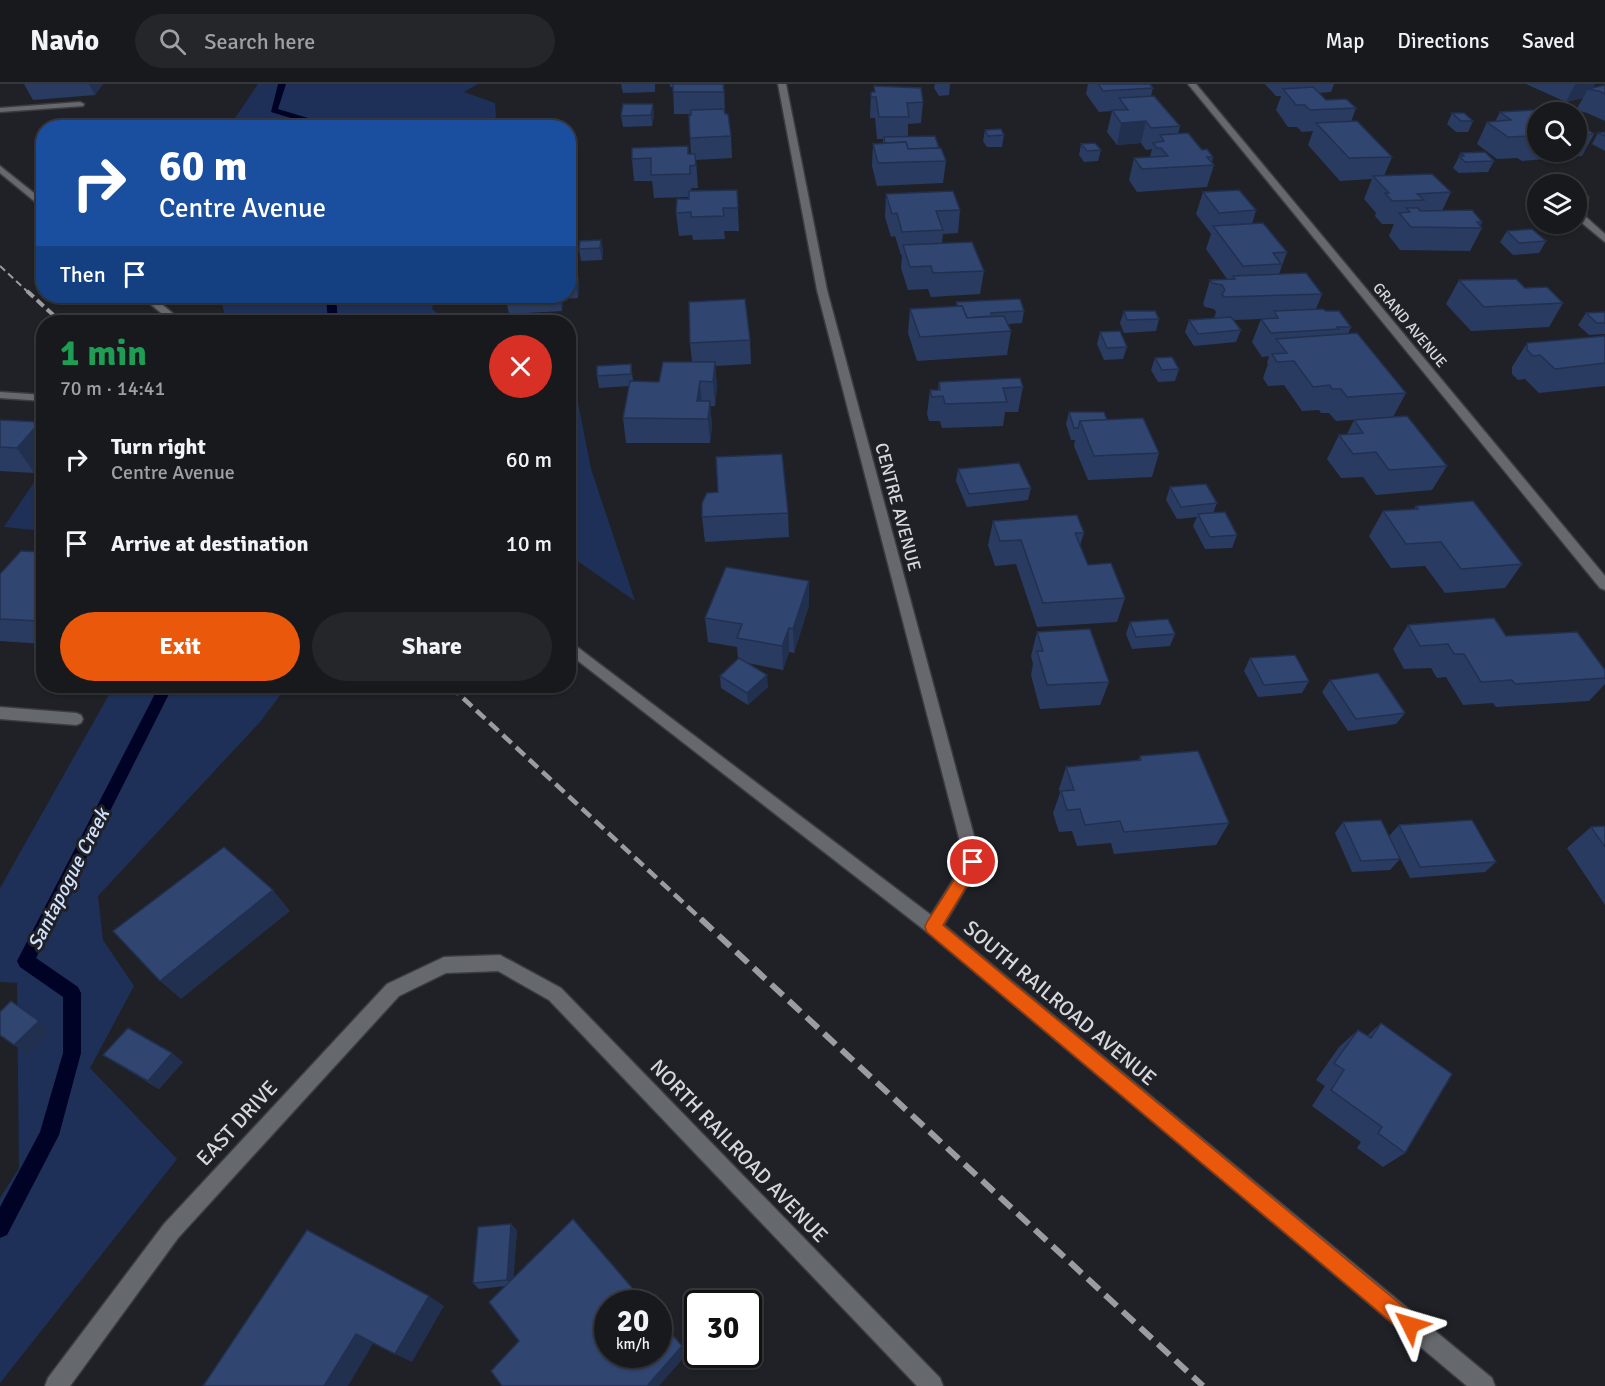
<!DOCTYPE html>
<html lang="en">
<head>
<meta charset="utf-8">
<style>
	:root { --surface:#17191c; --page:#242629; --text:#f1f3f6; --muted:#9ea0a3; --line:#36383b; --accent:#ea580c }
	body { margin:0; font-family:Signika,sans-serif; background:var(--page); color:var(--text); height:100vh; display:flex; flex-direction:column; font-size:22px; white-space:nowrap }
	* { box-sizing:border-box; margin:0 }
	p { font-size:20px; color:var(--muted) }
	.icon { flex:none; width:33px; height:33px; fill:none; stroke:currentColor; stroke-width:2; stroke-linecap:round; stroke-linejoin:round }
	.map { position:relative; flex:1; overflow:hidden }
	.drawer { position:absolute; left:36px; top:231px; width:540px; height:378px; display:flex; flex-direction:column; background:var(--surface); border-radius:24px; box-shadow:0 2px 4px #0004,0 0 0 2px var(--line) }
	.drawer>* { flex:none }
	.banner { position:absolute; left:36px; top:36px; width:540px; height:183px; border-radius:24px; box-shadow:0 2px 4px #0004,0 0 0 2px var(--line); background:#1a4fa0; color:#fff; overflow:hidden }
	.tools { position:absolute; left:1527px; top:18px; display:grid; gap:12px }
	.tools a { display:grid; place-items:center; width:60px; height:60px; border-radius:50%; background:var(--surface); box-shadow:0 2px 4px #0004,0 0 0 2px var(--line); font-size:30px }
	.speed { position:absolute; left:594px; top:1206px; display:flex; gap:12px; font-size:30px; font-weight:700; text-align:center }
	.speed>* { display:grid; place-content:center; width:78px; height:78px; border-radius:50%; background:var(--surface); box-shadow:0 2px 4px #0004,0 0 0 2px var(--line); line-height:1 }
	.speed small { font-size:15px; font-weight:400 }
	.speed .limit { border:3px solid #111; border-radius:9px; background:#fff; color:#111 }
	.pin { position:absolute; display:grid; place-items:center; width:51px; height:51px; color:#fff; margin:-26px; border:3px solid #fff; border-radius:50%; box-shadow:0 2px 6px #0007 }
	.me { position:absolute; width:66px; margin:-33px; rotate:310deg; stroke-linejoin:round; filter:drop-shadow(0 0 4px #0008) }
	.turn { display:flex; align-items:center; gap:21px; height:126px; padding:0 24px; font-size:27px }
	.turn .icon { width:78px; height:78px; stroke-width:2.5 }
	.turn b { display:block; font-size:42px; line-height:51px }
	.then { display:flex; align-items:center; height:57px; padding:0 24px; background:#0003; gap:12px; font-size:22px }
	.round { display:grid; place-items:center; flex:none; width:63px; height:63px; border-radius:32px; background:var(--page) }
	.summary { display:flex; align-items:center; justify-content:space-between; height:102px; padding:0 24px }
	h1 { font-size:36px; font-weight:800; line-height:45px; color:#1e9e55 }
	.primary-button { display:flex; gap:12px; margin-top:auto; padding:12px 24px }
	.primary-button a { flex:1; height:69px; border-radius:36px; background:var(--accent); color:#fff; font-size:24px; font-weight:800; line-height:69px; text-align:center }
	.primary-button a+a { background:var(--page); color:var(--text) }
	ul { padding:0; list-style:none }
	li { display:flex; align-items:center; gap:18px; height:84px; padding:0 24px }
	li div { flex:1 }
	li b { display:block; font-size:22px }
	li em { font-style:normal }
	header { display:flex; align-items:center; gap:36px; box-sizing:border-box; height:84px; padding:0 30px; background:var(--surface); border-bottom:2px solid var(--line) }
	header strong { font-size:28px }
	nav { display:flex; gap:33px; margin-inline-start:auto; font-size:21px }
	.search { width:420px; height:54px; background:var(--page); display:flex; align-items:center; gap:15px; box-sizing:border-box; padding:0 21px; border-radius:33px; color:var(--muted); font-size:22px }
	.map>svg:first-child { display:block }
</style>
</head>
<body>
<header>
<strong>Navio</strong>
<div class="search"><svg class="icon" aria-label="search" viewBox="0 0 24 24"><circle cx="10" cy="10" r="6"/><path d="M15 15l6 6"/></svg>Search here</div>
<nav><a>Map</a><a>Directions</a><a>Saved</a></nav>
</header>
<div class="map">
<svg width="1605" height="1302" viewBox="0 0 1605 1302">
	<rect width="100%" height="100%" fill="#1f2126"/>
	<!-- green -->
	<g fill="#1e3058">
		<path d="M258 0H478L464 8 495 19 496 33 480 44 229 43Z"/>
		<path d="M220 212H436L432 225 450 238H235L225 232Z"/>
		<path d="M569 283 572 288 591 385 635 517 569 471Z"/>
		<path d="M43 385V447L4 443Z"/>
		<path d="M114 602H287L260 638 98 812 103 856 134 902 90 984 177 1075 0 1299V1114L19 1084 17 899 0 898V804Z"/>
	</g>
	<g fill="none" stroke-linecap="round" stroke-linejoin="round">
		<!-- stream -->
		<g fill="#000226" fill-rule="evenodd">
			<path d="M278 0H286L278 25 318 37 319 44H311V40L271 28Z"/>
			<path d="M326 212H336L338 238H328Z"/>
			<path d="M159 602H173L36 874 78 903 81 909V969L59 1051 7 1151 0 1154V1123L40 1048 63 969V913L20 883 17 877Z"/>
		</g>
		<!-- service casing -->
		<g stroke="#3a3c40" stroke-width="3">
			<path id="service" d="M80 18 84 20 83 22 0 28V24Z"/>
		</g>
		<!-- minor casing -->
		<g stroke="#3a3c40" stroke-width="3">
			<g id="minor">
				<path d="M778 0H786L827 206 981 778 944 841 1492 1294 1495 1302H1467L927 848 568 569V556L931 831 965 777 817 206Z"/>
				<path d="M1188 0H1196L1605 492V506L1600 504Z"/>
				<path d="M0 82 44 117V125L0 89Z"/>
				<path d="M1584 110 1588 113 1586 133 1605 150V158L1576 134 1580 113Z"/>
				<path d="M141 212H152L183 238H172Z"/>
				<path d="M0 308 44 311V317L0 314Z"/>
				<path d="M0 623 76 629 81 631 83 635 81 639 76 641 0 635Z"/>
				<path d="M500 871 561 904 940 1294 943 1302H917L549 916 498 887 446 889 399 912 178 1154 70 1302H45L48 1294 164 1140 387 900 444 873Z"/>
			</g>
		</g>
		<!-- service -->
		<use href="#service" fill="#65686d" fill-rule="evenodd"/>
		<!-- minor -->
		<use href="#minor" fill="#65686d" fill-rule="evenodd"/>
		<!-- rail-far3 -->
		<path stroke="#9b9ca0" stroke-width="2" stroke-dasharray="7 4" stroke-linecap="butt" d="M0 182 29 209"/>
		<!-- rail-far2 -->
		<path stroke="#9b9ca0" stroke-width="4" stroke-dasharray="9 4.5" stroke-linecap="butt" d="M27 207 61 238"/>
		<!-- rail-far1 -->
		<path stroke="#9b9ca0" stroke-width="4.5" stroke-dasharray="12 6" stroke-linecap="butt" d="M450 602 703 837"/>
		<!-- rail -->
		<path stroke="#9b9ca0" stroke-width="6" stroke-dasharray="16 8" stroke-linecap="butt" d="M701 835 1203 1302"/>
	</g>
	<!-- wall -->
	<g fill="#2a3b61">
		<path d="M24 0H103L95 11 33 16Z"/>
		<path d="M621 0H655V8L623 9Z"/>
		<path d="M670 0H724L725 30 731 52 732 74 696 76 698 104H691L692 107 737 106 739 147H724L725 155 693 156 692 151 679 152 676 129 689 115V113L654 114 652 97H634L632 75 691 70 690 54 691 30H674L673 3H670Z"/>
		<path d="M935 0H950L949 11 939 12 934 4Z"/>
		<path d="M1088 0H1150L1153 4 1151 12 1180 42 1178 50 1213 73 1212 78 1214 81 1207 103 1137 108 1129 96 1134 74 1150 73 1152 65 1146 66 1141 59 1117 61 1107 48 1112 27 1099 28 1086 10Z"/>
		<path d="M1265 0H1334L1331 8 1318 9 1326 16 1356 24 1351 38 1392 73 1384 92 1451 108 1442 127 1482 138 1480 142 1482 144 1470 167 1400 166 1389 152 1394 140H1382L1375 132 1376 129 1364 115 1372 95 1340 97 1308 61 1313 47 1302 48 1297 43H1288L1276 26 1281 12H1276Z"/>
		<path d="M1526 0H1595L1593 4 1605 1V37L1587 29 1576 26 1583 14 1566 18Z"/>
		<path d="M874 2 923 18 921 39 908 40V53L939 64 946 77 943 99 877 102 872 82 873 60 883 59V55H877L875 34H870L871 8H874Z"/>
		<path d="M1500 28H1538V68H1576V38L1594 50 1582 72 1522 77 1517 74 1497 75 1477 60 1487 38H1495Z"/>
		<path d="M1452 29 1473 37 1468 48H1456L1447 40Z"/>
		<path d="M654 31 652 42 623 43 621 32Z"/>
		<path d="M985 46 1004 51 1002 63H987L983 57Z"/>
		<path d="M1605 48V67L1592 60 1598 49Z"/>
		<path d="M1081 60 1101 66 1098 77 1084 78 1079 71Z"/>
		<path d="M1461 69 1494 77 1488 88 1459 89 1453 84Z"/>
		<path d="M1203 108 1256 126 1252 140 1287 168 1279 190 1322 210 1316 225 1326 227 1351 243 1348 250 1406 309 1393 333 1336 337 1329 329H1321L1319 326 1302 327 1284 301 1268 302 1263 294 1268 280 1267 279 1269 272 1262 273 1252 258 1261 235 1234 236 1241 246 1236 258 1194 262 1185 248 1189 236 1214 234 1216 228 1214 225 1205 223 1203 220 1210 196 1227 195 1206 165 1211 150 1196 130Z"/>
		<path d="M886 110 960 126 958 149 943 150 942 159 984 187 980 210 931 213 928 205 908 206 901 184 902 171H901L895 152 891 153 885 133Z"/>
		<path d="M1507 147 1546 157 1539 169 1513 171 1500 158Z"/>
		<path d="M601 156 603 168 602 176 581 177 579 165Z"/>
		<path d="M568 175H575L579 198 578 214 563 215 562 227 509 230 505 212H568Z"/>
		<path d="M1459 196 1525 204 1563 219 1549 243 1471 247 1446 220Z"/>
		<path d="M956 218 1024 227 1022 239 1008 240 1011 247 1007 271 917 277 908 249 910 225 956 222Z"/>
		<path d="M1124 227 1159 235 1156 247 1124 249 1120 239Z"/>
		<path d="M1605 228V250L1589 251 1578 241 1586 229Z"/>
		<path d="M1100 248 1127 263 1123 275 1104 276 1097 260Z"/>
		<path d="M1605 252V302L1539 309 1525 295 1518 296 1512 290V283L1527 259Z"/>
		<path d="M750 256 751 280 715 282 717 302 715 322H710L712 342 710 359H626L623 334 629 302 599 304 597 292 631 280 633 297 659 298 692 278 690 259Z"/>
		<path d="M1155 274 1179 285 1175 297 1158 298 1151 286Z"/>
		<path d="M939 298 1023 303 1018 328H1005L1003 342 942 344 940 337H929L927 330 930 306H938Z"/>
		<path d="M1069 328 1107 336 1159 369 1152 393 1088 396 1074 362 1075 356H1071L1066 340Z"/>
		<path d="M0 336 40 338 44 342V378L34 389 0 387Z"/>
		<path d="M1354 336 1447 382 1432 406 1376 411 1363 393 1341 394 1327 375 1339 351 1347 350Z"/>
		<path d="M958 385 1031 404 1028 416 967 423 956 397Z"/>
		<path d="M1170 403 1217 419 1213 429 1237 451 1232 464 1205 465 1193 442 1197 433 1177 435 1166 416Z"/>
		<path d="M1416 422 1522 480 1505 504 1445 509 1425 482 1391 484 1369 452 1383 427 1414 425Z"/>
		<path d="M788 429 789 453 705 458 702 433Z"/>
		<path d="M993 437 1084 449 1080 461 1088 481 1125 514 1117 538 1037 543 1016 480 995 482 988 461Z"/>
		<path d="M44 468V560L0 557V490Z"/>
		<path d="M809 521 794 569 789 568 783 586 747 579 768 603 748 621 721 604 720 592 738 575 737 563 708 558 705 534Z"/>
		<path d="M1130 538 1175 550 1170 562 1132 565 1126 550Z"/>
		<path d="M1408 541 1506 552 1605 586V600L1589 617 1496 623 1493 619 1463 621 1446 593 1437 594 1431 584 1404 585 1393 565Z"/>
		<path d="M1037 548 1109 598 1100 621 1040 625 1031 591 1033 580 1031 572Z"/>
		<path d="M1250 574 1309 597 1302 609 1258 613 1244 587Z"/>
		<path d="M1330 596 1405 629 1396 640 1348 647 1322 608Z"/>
		<path d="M1140 672 1229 739 1216 761 1114 770 1111 759 1077 762 1072 747 1059 748 1053 729 1060 709 1059 705 1066 683 1138 677Z"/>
		<path d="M1343 738 1400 775 1390 786 1352 788 1335 749Z"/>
		<path d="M1399 741 1496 778 1485 788 1410 794 1389 752Z"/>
		<path d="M1605 742V821L1567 764 1591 743Z"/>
		<path d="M1381 939 1405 1069 1383 1083 1357 1064 1361 1058 1312 1022 1325 1002 1316 996 1339 963 1358 946 1367 952Z"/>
		<path d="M103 971 183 978 159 1005 116 979Z"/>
		<path d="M517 1146 513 1194 687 1270 519 1257 505 1202 479 1205 473 1199Z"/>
	</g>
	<!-- shaded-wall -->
	<g fill="#22304f">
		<path d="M89 0H103L95 11Z"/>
		<path d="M1575 0H1595L1592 6 1588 5 1583 14 1566 18Z"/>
		<path d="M653 20 654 31 652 42 651 31Z"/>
		<path d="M1146 37 1141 59 1117 61 1121 39Z"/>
		<path d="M601 156 603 168 602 176 600 164Z"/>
		<path d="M575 175 579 198 578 214 574 190Z"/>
		<path d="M559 212H562V227Z"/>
		<path d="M715 278 717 302 715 322 713 298Z"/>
		<path d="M700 297 702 322 697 317Z"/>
		<path d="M710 317 712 342 710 359 708 335Z"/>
		<path d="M40 338 44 342V378L34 389 17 364Z"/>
		<path d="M809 497V521L794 569 793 545Z"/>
		<path d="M44 531V543L39 537Z"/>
		<path d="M789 544V568L783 586 782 562Z"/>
		<path d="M767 591 768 603 748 621 747 609Z"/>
		<path d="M273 806 290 827 181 915 160 897Z"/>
		<path d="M25 927 52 946 28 970 14 961Z"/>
		<path d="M172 969 183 978 159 1005 148 997Z"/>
		<path d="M511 1140 517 1146 513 1201 507 1196Z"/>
		<path d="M429 1212 444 1222 412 1278 395 1270Z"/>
		<path d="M356 1250 374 1258 348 1302H324Z"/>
		<path d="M682 1262 687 1270 659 1302H647Z"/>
	</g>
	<!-- building -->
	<g fill="#314571" stroke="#22304f" stroke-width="1.5">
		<path d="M673 0H723L724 8H673Z"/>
		<path d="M1098 0H1150L1153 4 1103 7Z"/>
		<path d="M1605 1V10L1599 7 1588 5Z"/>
		<path d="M874 2 921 4 923 18 907 19 909 33H879L876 13H871V8H875Z"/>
		<path d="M1313 3 1326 16 1346 15 1356 24 1310 26 1305 21H1296L1283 5Z"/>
		<path d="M1154 12 1180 42 1151 44 1146 37 1121 39 1112 26H1128L1119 14Z"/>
		<path d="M623 20H653L651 31 621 32Z"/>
		<path d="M724 25 725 30H728L731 52 690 54 689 31H691V26Z"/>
		<path d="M1534 26 1538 28V55H1534L1529 52 1508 53 1487 38 1511 36 1500 28Z"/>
		<path d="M1452 29H1464L1473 37H1461Z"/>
		<path d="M1357 37 1392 73 1349 74 1316 39Z"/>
		<path d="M1576 38 1594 50 1576 52Z"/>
		<path d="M1001 45 1004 51 988 52 985 46Z"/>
		<path d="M1605 48V52L1598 49Z"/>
		<path d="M1188 49 1202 66 1207 65 1213 73H1207L1214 81 1142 85 1134 74 1168 72 1161 64H1157L1153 59 1164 57 1160 51Z"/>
		<path d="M935 52 939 64 908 65 906 58 885 59 884 53Z"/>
		<path d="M906 58 908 65 941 64 946 77 878 79 873 60Z"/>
		<path d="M1095 59 1101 66 1087 67 1081 60Z"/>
		<path d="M688 62V70H695L696 81 690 82V90L651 91V74L632 75V64Z"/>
		<path d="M1485 68 1494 77 1465 78 1459 72H1464L1461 69Z"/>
		<path d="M1432 90 1451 108 1417 110 1424 116 1392 117 1385 109H1389L1373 92Z"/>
		<path d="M737 106 738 124H723L724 132 691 133V128L676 129 677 115H689V107Z"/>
		<path d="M1239 106 1256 126 1219 129 1203 108Z"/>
		<path d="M953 107 960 126 936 127 943 146 902 148 897 129 892 130 886 110Z"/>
		<path d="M1406 124H1418L1420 127 1472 126 1482 138H1477L1482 144 1411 143 1399 129 1410 128Z"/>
		<path d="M1263 139 1287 168 1273 169 1281 180 1243 182 1213 142Z"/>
		<path d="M1532 145 1546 157 1519 159 1507 147Z"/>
		<path d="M601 156 600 164 579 165 580 157Z"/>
		<path d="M972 158 984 187 933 189 931 182 910 183 903 161Z"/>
		<path d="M568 175H575L574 190H568Z"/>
		<path d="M1306 189 1322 210 1224 213 1222 210 1225 206 1222 201 1212 199 1210 196 1235 195 1233 192Z"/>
		<path d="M1516 195 1525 204 1547 203 1563 219 1484 223 1459 196Z"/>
		<path d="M745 215 750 256 690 259 689 218Z"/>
		<path d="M1020 215 1024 227 991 229 992 232 967 234 962 222H958L956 218Z"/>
		<path d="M962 222 967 234 1004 232 1011 247 920 253 910 225Z"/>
		<path d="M1323 225 1326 227H1339L1351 243H1337L1339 245 1271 249 1261 235 1278 234 1274 227Z"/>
		<path d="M1124 227H1155L1159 235 1127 236Z"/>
		<path d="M1605 228V239H1597L1586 229Z"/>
		<path d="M1231 233 1241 246 1198 250 1189 236Z"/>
		<path d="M1120 247 1127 263 1107 264 1100 248Z"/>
		<path d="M1357 249 1406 309 1347 313 1341 305H1332L1330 301 1313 303 1294 277 1277 278 1272 270 1287 269 1276 255Z"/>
		<path d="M1605 252V279L1555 285 1540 271 1533 272 1527 266V259Z"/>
		<path d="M1172 273 1179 285 1162 286 1155 274Z"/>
		<path d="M663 278H715L713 298 700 297 697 317H710L708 335 623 334 630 297 659 298Z"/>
		<path d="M631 280V290L597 292V282Z"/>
		<path d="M1020 294 1023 303 1003 304 1007 318 945 320 943 312 932 313 930 306H940L939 298Z"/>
		<path d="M1069 328H1104L1107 336 1080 337 1078 344H1074Z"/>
		<path d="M1407 332 1447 382 1389 386 1376 368 1353 370 1339 351 1363 349 1354 336Z"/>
		<path d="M1143 334 1159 369 1094 372 1080 337Z"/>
		<path d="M0 336 40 338 17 364 0 363Z"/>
		<path d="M782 370 788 429 702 433V419L707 409 718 408 716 373Z"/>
		<path d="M1019 379 1031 404 969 410 958 385Z"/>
		<path d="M1206 400 1217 419 1181 423 1170 403Z"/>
		<path d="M1473 417 1522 480 1461 485 1441 458 1406 460 1383 427 1418 425 1416 422Z"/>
		<path d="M1225 428 1237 451 1210 453 1198 430Z"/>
		<path d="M1077 431 1084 449H1075L1088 481 1111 479 1125 514 1043 519 1021 456 1000 457 993 437Z"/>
		<path d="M21 467 44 468V485L41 488H44V531L39 537 0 535V490Z"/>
		<path d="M726 483 809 497 793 545 789 544 782 562 737 554 742 540 705 534Z"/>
		<path d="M1494 534 1506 552 1577 548 1605 586V594L1515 600 1512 596 1481 598 1464 570H1454L1448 560 1420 562 1408 541Z"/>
		<path d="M1168 535 1175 550 1136 553 1130 538Z"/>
		<path d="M1090 545 1109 598 1047 601 1037 567H1043L1037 548Z"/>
		<path d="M1295 571 1309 597 1264 601 1250 574Z"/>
		<path d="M739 574 767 591 747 609 720 592Z"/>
		<path d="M1378 589 1405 629 1356 635 1330 596Z"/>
		<path d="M1198 667 1229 739 1124 748 1120 737 1085 741 1080 725 1067 726 1061 707 1074 706 1066 683 1141 676 1140 672Z"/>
		<path d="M1381 736 1400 775 1361 777 1343 738Z"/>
		<path d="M1472 736 1496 778 1420 783 1399 741Z"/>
		<path d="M1605 742V763L1591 743Z"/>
		<path d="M224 763 273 806 160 897 113 847Z"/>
		<path d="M11 917 39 937 14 961 0 951V928Z"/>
		<path d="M1381 939 1452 990 1405 1069 1378 1049 1382 1043 1331 1006 1344 986 1334 979 1358 946 1371 954Z"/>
		<path d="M128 944 172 969 148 997 103 971Z"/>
		<path d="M573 1135 646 1220H608V1270H658V1234L682 1262 647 1302H502L491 1287 519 1257 489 1218Z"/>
		<path d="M511 1140 507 1196 473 1199 478 1143Z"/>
		<path d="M307 1146 429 1212 395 1270 356 1250 324 1302H203Z"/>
	</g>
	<!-- route -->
	<path fill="#ea580c" stroke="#983908" stroke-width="1.5" d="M973 772 978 774 981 778 943 841 1417 1234 1420 1241 1417 1248 1410 1251 1403 1248 927 848 925 843 927 838 968 774Z"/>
	<g text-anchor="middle" stroke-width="6" stroke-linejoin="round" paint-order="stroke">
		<!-- far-street labels -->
		<g font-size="15" fill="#d7d8db" stroke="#1f2126">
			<text transform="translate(1410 241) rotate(50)" y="5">GRAND AVENUE</text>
		</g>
		<!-- street labels -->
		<g font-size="18" fill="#d7d8db" stroke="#1f2126">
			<text transform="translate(898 423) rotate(75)" y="6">CENTRE AVENUE</text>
		</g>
		<!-- water labels -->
		<g font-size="20" font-style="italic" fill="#d2e1fe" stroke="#1f2126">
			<text transform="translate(68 795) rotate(-63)" y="7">Santapogue Creek</text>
		</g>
		<!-- near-street labels -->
		<g font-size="21" fill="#d7d8db" stroke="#1f2126">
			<text transform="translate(1060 919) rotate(40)" y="7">SOUTH RAILROAD AVENUE</text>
			<text transform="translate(237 1039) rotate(-47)" y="7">EAST DRIVE</text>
			<text transform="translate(739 1067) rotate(46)" y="7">NORTH RAILROAD AVENUE</text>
		</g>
	</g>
</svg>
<div class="tools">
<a><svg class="icon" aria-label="search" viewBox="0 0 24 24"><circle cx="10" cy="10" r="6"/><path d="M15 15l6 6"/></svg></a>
<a><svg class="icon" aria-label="layers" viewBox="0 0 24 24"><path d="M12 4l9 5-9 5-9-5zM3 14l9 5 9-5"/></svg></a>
</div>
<div class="speed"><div>20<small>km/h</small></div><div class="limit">30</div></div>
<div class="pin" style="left:973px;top:778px;background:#d93025"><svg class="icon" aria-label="arrive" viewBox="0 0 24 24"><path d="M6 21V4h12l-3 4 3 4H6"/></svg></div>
<svg class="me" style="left:1410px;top:1241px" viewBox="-20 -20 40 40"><path d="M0-17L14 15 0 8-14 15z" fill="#ea580c" stroke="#fff" stroke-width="4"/></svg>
<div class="banner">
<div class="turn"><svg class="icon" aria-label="right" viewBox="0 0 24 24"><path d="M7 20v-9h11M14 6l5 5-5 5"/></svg><div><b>60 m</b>Centre Avenue</div></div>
<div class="then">Then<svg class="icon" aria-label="arrive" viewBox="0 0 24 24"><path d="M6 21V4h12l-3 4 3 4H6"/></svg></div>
</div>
<section class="drawer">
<div class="summary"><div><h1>1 min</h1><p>70 m · 14:41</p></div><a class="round" style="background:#d93025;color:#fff"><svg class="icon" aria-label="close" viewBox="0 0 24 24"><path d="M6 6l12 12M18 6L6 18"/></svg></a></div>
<ul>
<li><svg class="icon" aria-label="right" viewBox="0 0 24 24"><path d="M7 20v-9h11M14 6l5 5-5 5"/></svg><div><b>Turn right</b><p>Centre Avenue</p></div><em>60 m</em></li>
<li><svg class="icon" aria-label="arrive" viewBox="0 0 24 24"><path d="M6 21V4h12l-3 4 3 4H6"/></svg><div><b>Arrive at destination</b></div><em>10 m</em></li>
</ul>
<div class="primary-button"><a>Exit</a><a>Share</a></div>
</section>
</div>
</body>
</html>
